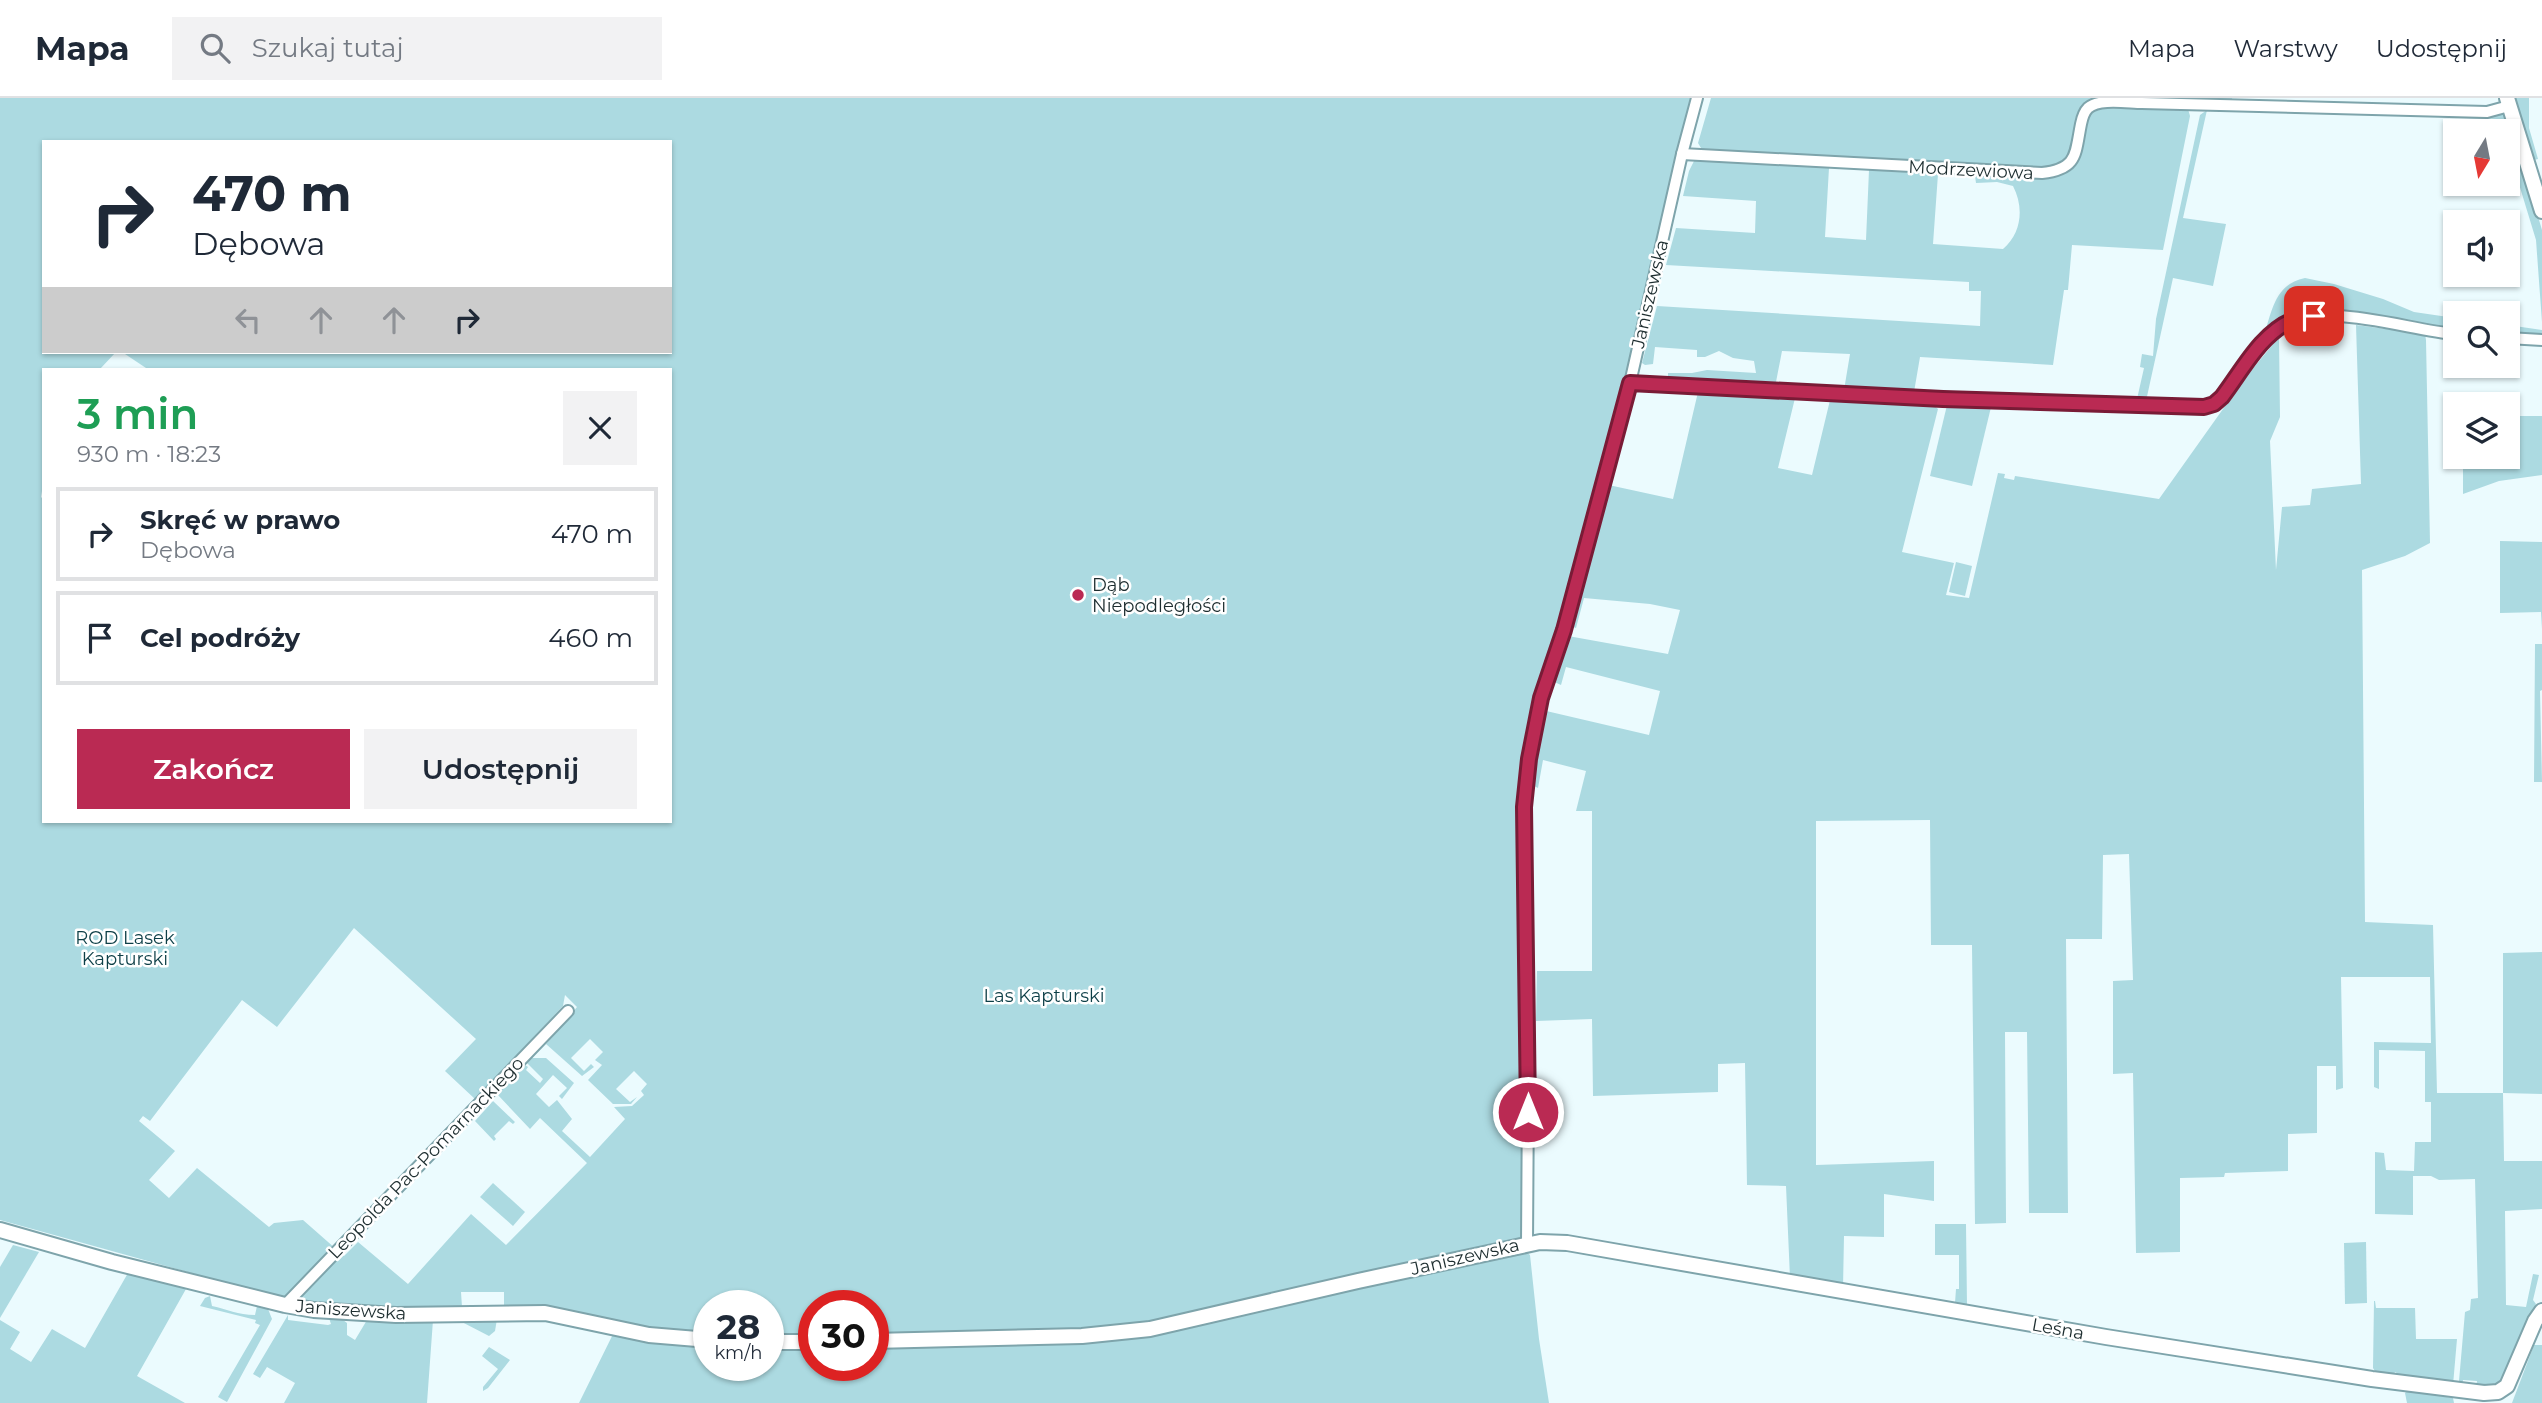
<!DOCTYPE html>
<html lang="pl">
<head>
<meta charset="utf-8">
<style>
	:root { --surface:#fff; --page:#f2f2f3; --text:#1f2937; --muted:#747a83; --line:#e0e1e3; --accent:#ba2a53 }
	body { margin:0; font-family:Montserrat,sans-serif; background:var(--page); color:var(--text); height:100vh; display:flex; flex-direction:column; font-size:26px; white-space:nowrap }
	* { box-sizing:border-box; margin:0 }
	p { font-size:23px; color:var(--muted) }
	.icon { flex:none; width:38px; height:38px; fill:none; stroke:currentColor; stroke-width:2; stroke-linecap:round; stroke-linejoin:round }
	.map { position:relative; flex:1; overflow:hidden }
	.panel { position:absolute; left:42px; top:270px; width:630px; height:455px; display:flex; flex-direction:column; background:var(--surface); border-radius:0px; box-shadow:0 2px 5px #0004 }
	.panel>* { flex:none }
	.guide { position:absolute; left:42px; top:42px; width:630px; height:214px; border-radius:0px; box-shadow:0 2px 5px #0004; background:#fff; color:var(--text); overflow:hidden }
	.needle { width:46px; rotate:190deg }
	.buttons { position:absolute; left:2443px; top:21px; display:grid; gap:14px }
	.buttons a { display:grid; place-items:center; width:77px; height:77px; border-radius:0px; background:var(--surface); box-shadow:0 2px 5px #0004; font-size:35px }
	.speed { position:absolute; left:693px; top:1192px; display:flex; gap:14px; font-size:35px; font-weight:700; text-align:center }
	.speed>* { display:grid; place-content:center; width:91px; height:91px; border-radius:50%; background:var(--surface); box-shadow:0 2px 5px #0004; line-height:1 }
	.speed small { font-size:18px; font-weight:400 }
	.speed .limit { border:10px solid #d22; background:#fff; color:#111 }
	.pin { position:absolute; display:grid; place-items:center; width:60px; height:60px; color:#fff; margin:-30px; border-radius:14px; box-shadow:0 4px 10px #0006 }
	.me { position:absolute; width:77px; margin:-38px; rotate:0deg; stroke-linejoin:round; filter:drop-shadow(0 0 5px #0008) }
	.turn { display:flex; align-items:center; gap:24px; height:147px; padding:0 35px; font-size:32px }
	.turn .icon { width:91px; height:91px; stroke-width:2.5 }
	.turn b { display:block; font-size:49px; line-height:60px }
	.lanes { display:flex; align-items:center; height:66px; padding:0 35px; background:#0003; justify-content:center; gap:35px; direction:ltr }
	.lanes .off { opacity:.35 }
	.round { display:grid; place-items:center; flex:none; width:74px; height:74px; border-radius:0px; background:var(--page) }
	.head { display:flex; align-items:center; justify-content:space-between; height:119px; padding:0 35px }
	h1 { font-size:42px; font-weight:600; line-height:52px; color:#1e9e55 }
	.cta { display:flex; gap:14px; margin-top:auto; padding:14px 35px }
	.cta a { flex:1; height:80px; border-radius:0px; background:var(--accent); color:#fff; font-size:28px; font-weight:600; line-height:80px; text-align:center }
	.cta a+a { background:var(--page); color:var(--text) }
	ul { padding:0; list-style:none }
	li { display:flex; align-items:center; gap:21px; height:94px; margin:0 14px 10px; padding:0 21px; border:4px solid var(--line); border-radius:0px }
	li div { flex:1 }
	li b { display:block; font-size:26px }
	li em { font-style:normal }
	header { display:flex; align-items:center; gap:42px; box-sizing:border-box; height:98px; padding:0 35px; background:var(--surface); border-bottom:2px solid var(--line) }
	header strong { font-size:33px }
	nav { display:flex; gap:38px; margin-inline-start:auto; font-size:24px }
	.search { width:490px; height:63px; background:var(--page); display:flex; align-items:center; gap:18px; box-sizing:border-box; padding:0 24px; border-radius:0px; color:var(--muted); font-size:26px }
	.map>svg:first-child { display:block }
</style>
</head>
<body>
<header>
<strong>Mapa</strong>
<div class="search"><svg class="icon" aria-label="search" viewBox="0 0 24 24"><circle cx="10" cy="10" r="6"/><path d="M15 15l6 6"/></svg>Szukaj tutaj</div>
<nav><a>Mapa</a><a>Warstwy</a><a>Udostępnij</a></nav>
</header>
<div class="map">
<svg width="2542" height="1305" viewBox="0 0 2542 1305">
	<rect width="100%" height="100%" fill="#ebfbfe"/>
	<!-- green -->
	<g fill="#acdae1" fill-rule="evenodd">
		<path d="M0 0H1697L1669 119 1544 581 1539 587 1521 777V1126L1525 1153 1530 1157 1539 1241 1549 1305H579L618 1226 504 1209V1194H461L462 1209 329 1207 267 1196 0 1122ZM44 44H670V254H122L146 270 153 271H670V723H44V402L41 399 44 381V271H100L116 254H44ZM354 830 476 941 445 973 475 1001 563 908 565 897 577 909 546 946 582 978 594 969 591 966 584 973 571 960 590 941 603 954 595 962 602 967 588 982 613 1006H631L637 999 630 1004 616 991 634 973 647 986 641 993 644 997 632 1008 614 1009 625 1021 590 1059 562 1033 572 1021 557 1002 549 1009 536 996 553 977 567 990 559 998 562 1001 574 985 546 960H532L527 965 543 981 540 985 526 972 528 969 525 967 497 996 530 1031 540 1020 587 1065 506 1147 471 1116 408 1186 358 1144 344 1158 303 1122 274 1125 269 1129 197 1070 169 1100 149 1082 175 1053 139 1023 143 1018 150 1023 242 902 277 929ZM709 1208H768V1267H709ZM814 1208H873V1267H814Z"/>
		<path d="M1711 0H2232V3L2100 1 2083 6 2096 10 2188 11 2190 18 2163 152 2072 147 2068 192H2064L2053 267 1920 259 1914 294 1844 292 1850 256 1782 253 1776 284 1668 279V275H1692L1707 272 1756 275 1754 263 1733 260 1719 253 1705 259H1697V252L1655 249 1653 266 1645 267 1642 265 1657 208 1980 228 1981 193H1969V184L1666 167 1676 130 1755 135 1756 103 1683 98 1689 73 1695 61 1829 70 1825 139 1866 142 1869 72 1938 76 1933 146 2003 151C2022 135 2024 109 2013 88L1997 84 1976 85 1975 78 2026 80 2017 70 1704 55 1698 45Z"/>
		<path d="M2515 0H2529V30L2538 61 2534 62Z"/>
		<path d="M2207 12 2183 120 2226 126 2213 188 2173 180 2146 303 2137 301 2144 270 2140 269 2142 256 2153 258 2156 221 2200 17Z"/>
		<path d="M2504 15 2508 18 2542 132V224L2536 142 2508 50V33H2502L2497 21 2463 20Z"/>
		<path d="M2305 180 2334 186 2383 201 2414 214 2455 220V231L2314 211 2298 212 2263 240C2272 214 2274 186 2305 180Z"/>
		<path d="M2356 227 2425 236 2426 242 2430 445 2405 458 2362 472 2365 824 2433 827 2437 995H2503V855L2542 854V996L2503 995 2504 1063H2542V1111L2505 1113 2506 1207 2526 1209 2533 1176 2539 1177 2533 1202 2536 1206C2529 1224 2514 1277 2498 1286 2492 1290 2483 1289 2476 1290L2477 1283 2463 1282 2462 1287 2459 1283 2465 1214 2470 1212 2471 1201 2478 1200 2475 1081 2439 1082 2431 1078H2413V1117L2375 1116V1054L2384 1055 2386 1072 2414 1073 2415 1044H2431V1004H2425V953L2379 952V991L2374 989V944L2431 945 2430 879H2341L2343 990 2336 992V968H2317V1035L2288 1036V1073L2225 1075 2224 1079 2180 1080V1154L2136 1155 2133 975 2113 976V883L2133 882 2129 756 2103 757 2102 841H2066L2068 1115H2029L2027 934H2005L2006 1125 1975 1126 1972 847H1931L1930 722 1816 723V1067L1934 1063V1103L1884 1096V1139L1844 1138 1843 1190 1790 1180 1786 1088 1747 1087 1745 965 1718 966V994L1593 998 1592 921 1536 923 1537 873H1592V713H1576L1586 673 1543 662 1538 690 1530 686 1542 612 1649 637 1660 593 1566 569 1561 587 1550 582 1568 538 1668 556 1680 512 1650 506 1584 500 1576 530 1570 528 1604 386 1673 401 1698 294 1796 296 1778 370 1812 377 1831 298 1931 305 1938 311 1902 454 1954 465 1946 497 1969 500 1998 375 2005 376 2004 380 2014 382 2015 378 2159 401 2245 280 2279 239 2280 319 2270 343 2276 472 2282 409 2310 407 2312 391 2361 386Z"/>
		<path d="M2508 227 2542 232V239L2508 236Z"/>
		<rect x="2463" y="294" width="35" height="12"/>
		<path d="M1948 303 1992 305 1972 388 1930 378Z"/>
		<path d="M2508 318H2542V377L2499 383 2463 396V359H2508Z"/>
		<path d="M2500 443 2542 444V531L2541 514 2500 515Z"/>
		<path d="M1956 464 1972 468 1965 498 1949 494Z"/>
		<path d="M2535 546H2542V592L2540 593 2542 684H2534Z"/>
		<path d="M493 1003 515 1024 513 1026 509 1023 494 1038 496 1041 494 1043 475 1023Z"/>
		<path d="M493 1085 525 1114 513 1128 480 1099Z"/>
		<path d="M1935 1126H1966L1967 1207 1955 1205 1956 1191H1959V1157H1935Z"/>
		<path d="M2366 1144 2367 1205 2345 1206 2344 1145Z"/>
		<path d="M13 1147 39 1154 0 1220V1169Z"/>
		<path d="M128 1175 186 1191 137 1278 185 1305H0V1222L20 1234 10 1251 31 1264 52 1231 85 1250Z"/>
		<path d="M210 1198 212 1208C227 1211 238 1217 255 1217L257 1208 268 1211 272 1221 227 1304 218 1299 260 1227 255 1225 256 1222 200 1208 205 1200Z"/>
		<path d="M2374 1203H2375L2376 1210H2415L2416 1241H2457L2453 1287 2398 1279 2396 1274 2390 1277 2376 1275 2373 1270Z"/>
		<path d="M288 1217V1222L328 1227 331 1226 328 1217 339 1219 347 1225V1237L355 1242 367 1222H433L427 1305H284L295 1285 267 1269 260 1280 253 1276Z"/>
		<path d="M497 1221 495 1233 489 1238 458 1222Z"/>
		<path d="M2534 1247H2542V1305H2512Z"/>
		<path d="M489 1249 510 1262 488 1290 483 1293V1289L498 1271 482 1258Z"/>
		<path d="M2407 1293 2453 1300 2454 1305H2407L2405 1295Z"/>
	</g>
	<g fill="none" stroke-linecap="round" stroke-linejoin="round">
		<!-- minor casing -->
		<g stroke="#7ea4ab" stroke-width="14">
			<g id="minor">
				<path d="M1682 56 2042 75C2078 71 2075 56 2081 26 2082 21 2084 14 2088 10 2099 0 2128 5 2142 5L2487 14 2509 8"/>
				<path d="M2508 240 2542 242"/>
				<path d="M1630 285 1943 301 2205 309 2214 306 2222 299C2239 277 2254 249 2277 232 2320 200 2405 232 2455 236"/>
				<path d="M1527 1145 1528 990 1524 709 1529 661 1541 600 1557 554 1630 285 1682 56 1697 0"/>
				<path d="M285 1207 568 913"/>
			</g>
		</g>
		<!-- tertiary casing -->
		<g stroke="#7ea4ab" stroke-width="18">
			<g id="tertiary">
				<path d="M2507 0 2542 113"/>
				<path d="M0 1132 112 1164 285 1207 314 1212 396 1217 545 1215 649 1237 709 1242"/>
				<path d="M873 1243 1082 1238 1150 1231 1358 1183 1540 1144 1567 1145 2106 1239 2372 1281 2484 1295 2498 1294 2507 1288 2535 1223 2542 1213"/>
				<path d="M768 1244H814"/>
			</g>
		</g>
		<!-- minor -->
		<use href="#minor" stroke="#fff" stroke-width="10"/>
		<!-- tertiary -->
		<use href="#tertiary" stroke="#fff" stroke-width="14"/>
	</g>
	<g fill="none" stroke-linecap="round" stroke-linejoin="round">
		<!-- route casing -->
		<g stroke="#791b36" stroke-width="18">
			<path id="route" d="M1528 1014 1524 709 1529 661 1541 600 1564 532 1630 285 1943 301 2204 309 2214 306 2222 299C2242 273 2261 235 2293 222 2299 220 2308 219 2314 218"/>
		</g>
		<!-- route -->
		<use href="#route" stroke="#ba2a53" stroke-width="12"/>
	</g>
	<!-- markers -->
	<circle fill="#ba2a53" stroke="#fff" stroke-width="2.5" cx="1078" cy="497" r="7"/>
	<g text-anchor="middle" stroke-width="5" stroke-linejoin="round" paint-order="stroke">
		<!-- street labels -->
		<g font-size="18" fill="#1d2d2f" stroke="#fff">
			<text transform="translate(1971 72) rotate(3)" y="6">Modrzewiowa</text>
			<text transform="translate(1650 196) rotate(-77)" y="6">Janiszewska</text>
			<text transform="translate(426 1060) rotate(-46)" y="6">Leopolda Pac-Pomarnackiego</text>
			<text transform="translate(1465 1159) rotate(-13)" y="6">Janiszewska</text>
			<text transform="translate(351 1212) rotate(4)" y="6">Janiszewska</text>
			<text transform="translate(2058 1231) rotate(10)" y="6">Leśna</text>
		</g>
		<!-- poi labels -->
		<g font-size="18" fill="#1d2d2f" stroke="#fff" text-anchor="start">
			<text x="1092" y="493">Dąb<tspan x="1092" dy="21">Niepodległości</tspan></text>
		</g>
		<!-- park labels -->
		<g font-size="18" fill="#0d3f47" stroke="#fff">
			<text x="125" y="846">ROD Lasek<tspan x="125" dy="21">Kapturski</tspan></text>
			<text x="1044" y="904">Las Kapturski</text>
		</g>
	</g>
</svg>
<div class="buttons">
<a><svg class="needle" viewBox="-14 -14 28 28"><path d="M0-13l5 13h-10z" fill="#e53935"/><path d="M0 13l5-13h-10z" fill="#747a83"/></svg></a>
<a><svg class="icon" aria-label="sound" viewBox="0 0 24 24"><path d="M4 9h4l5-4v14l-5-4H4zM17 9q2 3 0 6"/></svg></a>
<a><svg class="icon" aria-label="search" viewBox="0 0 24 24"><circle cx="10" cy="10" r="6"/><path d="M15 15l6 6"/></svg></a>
<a><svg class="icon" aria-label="layers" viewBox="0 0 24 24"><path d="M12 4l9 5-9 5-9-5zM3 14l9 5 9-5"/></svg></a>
</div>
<div class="speed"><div>28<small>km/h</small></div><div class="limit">30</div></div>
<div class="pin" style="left:2314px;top:218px;background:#d93025"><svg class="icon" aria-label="arrive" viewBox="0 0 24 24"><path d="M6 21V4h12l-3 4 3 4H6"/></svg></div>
<svg class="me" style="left:1528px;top:1014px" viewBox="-20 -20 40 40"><circle r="17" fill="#ba2a53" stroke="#fff" stroke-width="3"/><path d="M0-11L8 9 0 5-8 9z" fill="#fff"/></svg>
<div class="guide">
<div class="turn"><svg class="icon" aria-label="right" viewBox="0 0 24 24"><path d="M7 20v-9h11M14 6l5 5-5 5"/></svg><div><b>470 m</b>Dębowa</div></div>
<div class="lanes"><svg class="icon off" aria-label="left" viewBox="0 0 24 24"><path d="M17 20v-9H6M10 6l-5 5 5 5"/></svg><svg class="icon off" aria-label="ahead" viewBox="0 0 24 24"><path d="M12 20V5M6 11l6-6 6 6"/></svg><svg class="icon off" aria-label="ahead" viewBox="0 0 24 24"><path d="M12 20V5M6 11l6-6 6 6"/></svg><svg class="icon" aria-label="right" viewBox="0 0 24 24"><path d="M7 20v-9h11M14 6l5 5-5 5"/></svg></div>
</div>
<section class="panel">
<div class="head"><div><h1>3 min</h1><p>930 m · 18:23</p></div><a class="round"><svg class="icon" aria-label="close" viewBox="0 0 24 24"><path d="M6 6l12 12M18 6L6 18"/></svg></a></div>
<ul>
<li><svg class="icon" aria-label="right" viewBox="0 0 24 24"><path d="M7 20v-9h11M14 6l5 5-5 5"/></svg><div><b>Skręć w prawo</b><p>Dębowa</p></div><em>470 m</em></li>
<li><svg class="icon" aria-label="arrive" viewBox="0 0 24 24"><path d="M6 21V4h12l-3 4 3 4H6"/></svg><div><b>Cel podróży</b></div><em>460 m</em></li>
</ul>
<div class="cta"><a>Zakończ</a><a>Udostępnij</a></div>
</section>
</div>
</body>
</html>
